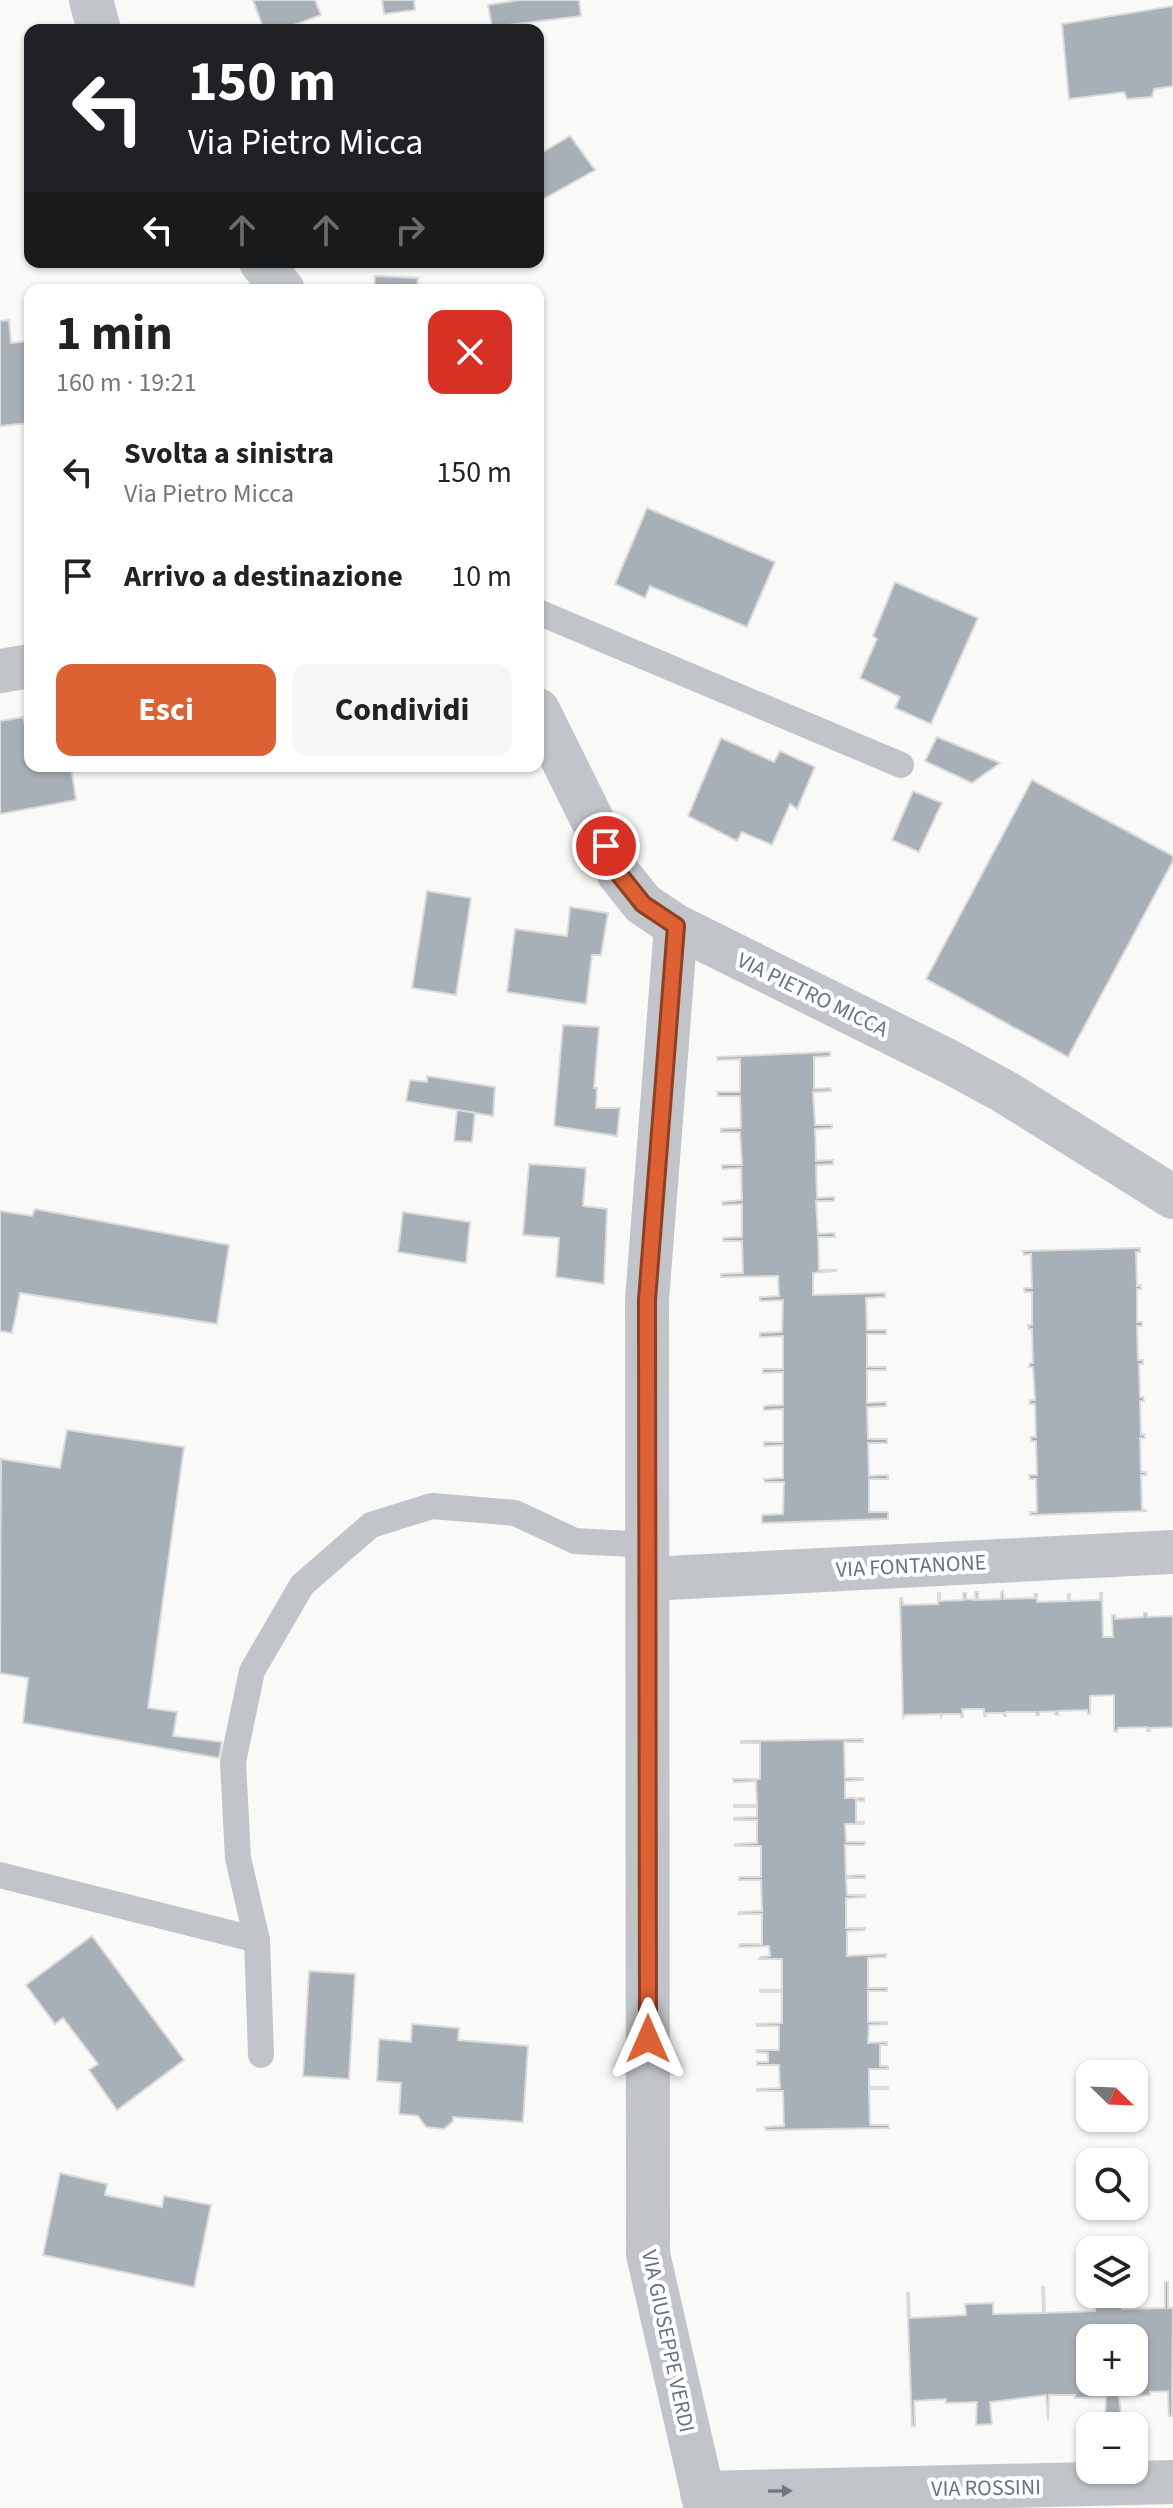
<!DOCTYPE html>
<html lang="it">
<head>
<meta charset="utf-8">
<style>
	:root { --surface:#fff; --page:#f6f6f6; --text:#222; --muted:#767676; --accent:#de6133 }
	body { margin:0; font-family:"Source Sans 3",sans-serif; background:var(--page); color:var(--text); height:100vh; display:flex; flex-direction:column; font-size:30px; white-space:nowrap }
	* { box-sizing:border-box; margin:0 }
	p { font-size:26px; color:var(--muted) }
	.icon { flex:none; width:44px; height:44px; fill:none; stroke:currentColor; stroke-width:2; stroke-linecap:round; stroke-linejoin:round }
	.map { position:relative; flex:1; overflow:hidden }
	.panel { position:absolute; left:24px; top:284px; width:520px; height:488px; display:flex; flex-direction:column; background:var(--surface); border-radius:16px; box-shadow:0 2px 6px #0004 }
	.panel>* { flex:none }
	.guide { position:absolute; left:24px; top:24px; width:520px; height:244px; border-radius:16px; box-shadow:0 2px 6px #0004; background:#202124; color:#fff; overflow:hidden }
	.needle { width:52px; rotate:113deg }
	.buttons { position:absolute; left:1076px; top:2060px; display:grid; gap:16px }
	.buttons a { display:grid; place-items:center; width:72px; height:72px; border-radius:16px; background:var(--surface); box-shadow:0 2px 6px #0004; font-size:40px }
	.pin { position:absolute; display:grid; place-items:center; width:68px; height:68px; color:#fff; margin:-34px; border:4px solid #fff; border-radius:50%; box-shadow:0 2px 8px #0007 }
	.me { position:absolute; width:88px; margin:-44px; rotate:0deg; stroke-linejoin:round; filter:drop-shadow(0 0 6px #0008) }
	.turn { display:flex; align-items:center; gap:28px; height:168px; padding:0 32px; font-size:36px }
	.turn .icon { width:104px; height:104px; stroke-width:2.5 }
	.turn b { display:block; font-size:56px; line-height:68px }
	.lanes { display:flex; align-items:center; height:76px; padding:0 32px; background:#0003; justify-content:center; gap:40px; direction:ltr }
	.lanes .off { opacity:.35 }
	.round { display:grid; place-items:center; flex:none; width:84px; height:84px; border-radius:16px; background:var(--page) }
	.headline { display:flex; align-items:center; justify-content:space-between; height:136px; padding:0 32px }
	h1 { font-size:48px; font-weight:700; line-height:60px }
	.cta { display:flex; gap:16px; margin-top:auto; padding:16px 32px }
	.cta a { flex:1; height:92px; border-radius:16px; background:var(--accent); color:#fff; font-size:32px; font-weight:700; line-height:92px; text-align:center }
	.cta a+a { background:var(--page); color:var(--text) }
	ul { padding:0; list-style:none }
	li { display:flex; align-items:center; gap:24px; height:104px; padding:0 32px }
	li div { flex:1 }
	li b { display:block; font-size:30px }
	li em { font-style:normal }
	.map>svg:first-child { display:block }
</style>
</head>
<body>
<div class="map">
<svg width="1173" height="2508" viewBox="0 0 1173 2508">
	<rect width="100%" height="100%" fill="#f9faf8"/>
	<!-- building -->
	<g fill="#a8b0b7" stroke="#dbdbda" stroke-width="2" fill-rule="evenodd">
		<path d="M253 0H315L321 15 280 30H264Z"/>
		<path d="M382 0H414L415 10 384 14Z"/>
		<path d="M520 0H579L581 16 492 27 488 5Z"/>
		<path d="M1173 6V86L1154 89 1152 97 1127 99 1124 92 1069 99 1062 24Z"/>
		<path d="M570 136 595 170 538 202V155Z"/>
		<path d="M375 276 418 278 417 290H374Z"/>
		<path d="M9 320 11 343 30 341V423L0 426V321Z"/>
		<path d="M647 508 775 562 747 627 650 586 645 598 615 584Z"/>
		<path d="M895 582 978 618 931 724 895 708 900 697 860 678 877 639 873 636Z"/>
		<path d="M23 717 25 725 30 724V766H71L76 800 0 814V721Z"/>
		<path d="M937 737 1000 763 972 783 925 761Z"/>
		<path d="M721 738 774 762 780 751 815 767 797 809 790 804 772 845 742 832 737 841 688 816Z"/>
		<path d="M1032 780 1173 856V861L1068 1057 926 979Z"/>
		<path d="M913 791 942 803 919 852 892 840Z"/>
		<path d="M427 891 471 898 456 995 412 988Z"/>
		<path d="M570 907 608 913 601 955H592L586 1004 507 992 515 929 567 936Z"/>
		<path d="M563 1025 599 1027 594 1088H597L596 1108H620L617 1136 554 1126Z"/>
		<path d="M830 1052V1056L814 1057V1089L830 1088 831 1091 813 1092 815 1125H832V1128L815 1129 816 1161 833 1160V1164L816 1165 817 1198 834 1197V1201H816L818 1234 834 1233 835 1237H818L819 1270H836V1271L813 1273V1295L885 1293V1297L866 1298 867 1330H886V1334H867V1367H886V1370H867V1403L886 1402V1406L867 1407 868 1439H887V1443H868L869 1476 888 1475V1479H869V1512H888V1519L762 1523V1515L783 1514 784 1482H765L764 1479 783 1478V1445L764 1446V1442H783V1409L764 1410V1406L783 1405V1372L763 1373V1369H783V1336L760 1337V1333L782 1332 783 1300 760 1301V1297L779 1296 778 1276 721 1277V1274L743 1273 742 1241H723V1238L742 1237V1204L723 1205 722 1202 742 1200 741 1168 722 1169V1165H742L740 1132H721V1129L741 1128 740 1096H718L717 1092H740V1059L718 1060 717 1057Z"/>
		<path d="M427 1076 495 1087 493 1116 406 1101 410 1080 427 1082Z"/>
		<path d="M457 1110 475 1113 472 1142 454 1141Z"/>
		<path d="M529 1164 586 1168 583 1206 607 1209 604 1284 556 1277 559 1238 523 1235Z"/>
		<path d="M35 1209 229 1245 217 1324 20 1293 12 1333 0 1331V1211L32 1216Z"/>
		<path d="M403 1212 470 1222 466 1263 398 1252Z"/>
		<path d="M1140 1248V1252H1136L1137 1286 1141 1285V1289H1137V1322H1142V1326H1137L1138 1360H1143V1364H1139L1140 1397H1143L1144 1401H1140L1141 1435 1144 1434 1145 1438H1140L1141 1472H1146V1475H1141L1142 1509 1147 1511 1031 1515 1030 1512H1037L1036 1479H1030L1029 1475H1037L1036 1441H1031V1437H1036L1035 1404H1030V1400H1035L1033 1367H1029L1030 1363H1033L1032 1329H1029L1028 1325H1032V1292H1025L1024 1288H1032L1031 1254 1024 1255 1023 1251Z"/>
		<path d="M67 1430 184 1447 148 1708 177 1712 173 1736 222 1742 219 1758 23 1723 28 1678 0 1673 1 1459 60 1468Z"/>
		<path d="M1003 1591 1004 1599 1035 1598 1034 1594H1037V1602L1068 1601V1594H1070V1601L1100 1600V1593H1102L1103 1637H1113L1112 1615H1115V1619L1144 1617V1613H1147V1617L1173 1616V1727L1149 1728 1150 1731H1147V1727L1118 1728 1117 1732 1114 1731V1695L1090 1696V1714H1088L1087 1710 1058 1711V1715L1055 1714 1056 1711 1039 1712V1715H1036V1712H1006V1716H1004V1713H986V1716H984V1709H962L963 1717H961L960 1714H943L941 1717V1714L905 1715 903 1718 900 1598H902L903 1605 938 1604V1593H940V1601L964 1600 963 1593H966V1599L976 1600 975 1592H978V1600L1001 1599V1592Z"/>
		<path d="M863 1739V1742H844L845 1778H863V1780L845 1781V1798H864V1801L856 1800V1822H864V1824H845L846 1842H865L864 1845H845L846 1876 865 1875V1878H846L847 1895H865V1897L846 1898V1928H865V1930L847 1931V1956L886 1954V1957L868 1958V1988H887V1991H868V2022H887V2024L869 2025 868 2043 887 2042V2045H880V2066H888V2069H869V2087H888V2089H869L870 2125H888L889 2128 766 2130 765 2127 784 2126 783 2091H757V2089L780 2088 779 2065H757V2062H768V2053L757 2052V2050H779V2026H757L756 2024 782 2023V1992H760V1990H782V1959H759L760 1957 770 1956 769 1946 739 1947 740 1944H762V1914H739V1912L762 1911 761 1880H739V1877H761V1846H735V1844L757 1843V1820H734V1818L757 1817V1807H734V1805H757L756 1781 734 1782 733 1779H760V1743H741V1741Z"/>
		<path d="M92 1936 184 2060 117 2110 89 2070 98 2064 63 2018 55 2024 26 1985Z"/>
		<path d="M309 1971 355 1974 349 2079 303 2076Z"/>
		<path d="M412 2024 459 2028 458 2040 528 2046 523 2122 453 2117V2121L444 2129 426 2127 418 2116 399 2114 401 2083 377 2081 379 2039 411 2042Z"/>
		<path d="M60 2173 107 2184 105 2195 162 2207 164 2196 211 2205 194 2287 43 2255Z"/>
		<path d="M1165 2282H1168V2308H1173L1172 2416H1169L1168 2391 1150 2392V2395L1119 2397 1122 2420 1105 2421 1106 2397 1075 2398V2395H1049L1048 2421 1046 2395 990 2402 992 2424 976 2425 977 2402 946 2403V2399L914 2401 915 2426H912L907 2293H909L910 2318 966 2315 965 2304 993 2303V2314L1043 2313 1042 2287H1044L1045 2313 1095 2311V2299H1122V2309L1165 2308ZM1090 2338H1134V2382H1090Z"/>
	</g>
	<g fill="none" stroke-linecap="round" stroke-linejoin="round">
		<!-- service -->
		<g stroke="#c1c5c9" stroke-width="26">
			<path d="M538 612 901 765"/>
			<path d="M0 1875 257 1940"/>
			<path d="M261 2055 257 1940 238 1858 233 1762 252 1671 302 1585 371 1525 432 1506 515 1513 575 1541 648 1545"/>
		</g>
		<!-- minor -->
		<g stroke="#c1c5c9" stroke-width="44">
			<path d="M91 0 99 30"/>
			<path d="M261 262 283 290"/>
			<path d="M0 671 30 666"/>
			<path d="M538 710 619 874 643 904 676 926 950 1062 1005 1092 1173 1197"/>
			<path d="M676 926 647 1300 648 2254 706 2508"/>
			<path d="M648 1579 1173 1552"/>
			<path d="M702 2493 1173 2482"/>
		</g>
	</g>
	<!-- one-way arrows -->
	<defs><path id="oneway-solid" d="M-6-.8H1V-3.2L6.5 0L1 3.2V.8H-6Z" transform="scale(2)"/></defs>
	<use fill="#6b7885" href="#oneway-solid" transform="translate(780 2491) rotate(-1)"/>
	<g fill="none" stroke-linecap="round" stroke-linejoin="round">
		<!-- route casing -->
		<g stroke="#903f21" stroke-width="20">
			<path id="route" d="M606 846 619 874 643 904 676 926 647 1300 648 2039"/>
		</g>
		<!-- route -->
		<use href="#route" stroke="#de6133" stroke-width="14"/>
	</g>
	<g text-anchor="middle" stroke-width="8" stroke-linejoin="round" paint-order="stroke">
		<!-- street labels -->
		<g font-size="22" fill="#667481" stroke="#fff">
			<text transform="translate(813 994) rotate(26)" y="8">VIA PIETRO MICCA</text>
			<text transform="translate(911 1565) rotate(-3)" y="8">VIA FONTANONE</text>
			<text transform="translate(669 2341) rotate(78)" y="8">VIA GIUSEPPE VERDI</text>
			<text transform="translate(986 2487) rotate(-1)" y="8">VIA ROSSINI</text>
		</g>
	</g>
</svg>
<div class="buttons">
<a><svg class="needle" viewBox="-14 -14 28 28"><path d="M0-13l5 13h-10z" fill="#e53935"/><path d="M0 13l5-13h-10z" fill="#767676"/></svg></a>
<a><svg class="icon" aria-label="search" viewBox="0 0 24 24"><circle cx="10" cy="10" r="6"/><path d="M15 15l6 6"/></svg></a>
<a><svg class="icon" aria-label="layers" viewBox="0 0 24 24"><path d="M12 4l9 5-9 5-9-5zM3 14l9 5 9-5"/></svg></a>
<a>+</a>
<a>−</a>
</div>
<div class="pin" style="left:606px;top:846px;background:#d93025"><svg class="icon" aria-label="arrive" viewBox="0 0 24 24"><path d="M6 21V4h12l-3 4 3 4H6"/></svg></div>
<svg class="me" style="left:648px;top:2039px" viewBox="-20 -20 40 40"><path d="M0-17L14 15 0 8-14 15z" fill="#de6133" stroke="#fff" stroke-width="4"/></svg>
<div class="guide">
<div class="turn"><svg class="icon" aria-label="left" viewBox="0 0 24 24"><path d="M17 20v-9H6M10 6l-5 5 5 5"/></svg><div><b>150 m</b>Via Pietro Micca</div></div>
<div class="lanes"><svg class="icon" aria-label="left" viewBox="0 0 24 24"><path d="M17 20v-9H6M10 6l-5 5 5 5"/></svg><svg class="icon off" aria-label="ahead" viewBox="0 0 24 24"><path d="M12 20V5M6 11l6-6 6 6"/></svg><svg class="icon off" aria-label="ahead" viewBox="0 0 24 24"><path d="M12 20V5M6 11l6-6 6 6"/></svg><svg class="icon off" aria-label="right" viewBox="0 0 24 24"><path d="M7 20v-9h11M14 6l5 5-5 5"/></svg></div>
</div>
<section class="panel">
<div class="headline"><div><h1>1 min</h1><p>160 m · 19:21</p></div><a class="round" style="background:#d93025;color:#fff"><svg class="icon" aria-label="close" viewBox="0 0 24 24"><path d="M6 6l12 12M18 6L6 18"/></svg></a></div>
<ul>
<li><svg class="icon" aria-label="left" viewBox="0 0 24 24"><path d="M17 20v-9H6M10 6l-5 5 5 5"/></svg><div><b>Svolta a sinistra</b><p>Via Pietro Micca</p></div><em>150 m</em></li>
<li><svg class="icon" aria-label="arrive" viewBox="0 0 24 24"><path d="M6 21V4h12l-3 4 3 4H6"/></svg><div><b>Arrivo a destinazione</b></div><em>10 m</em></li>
</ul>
<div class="cta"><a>Esci</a><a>Condividi</a></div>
</section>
</div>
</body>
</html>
